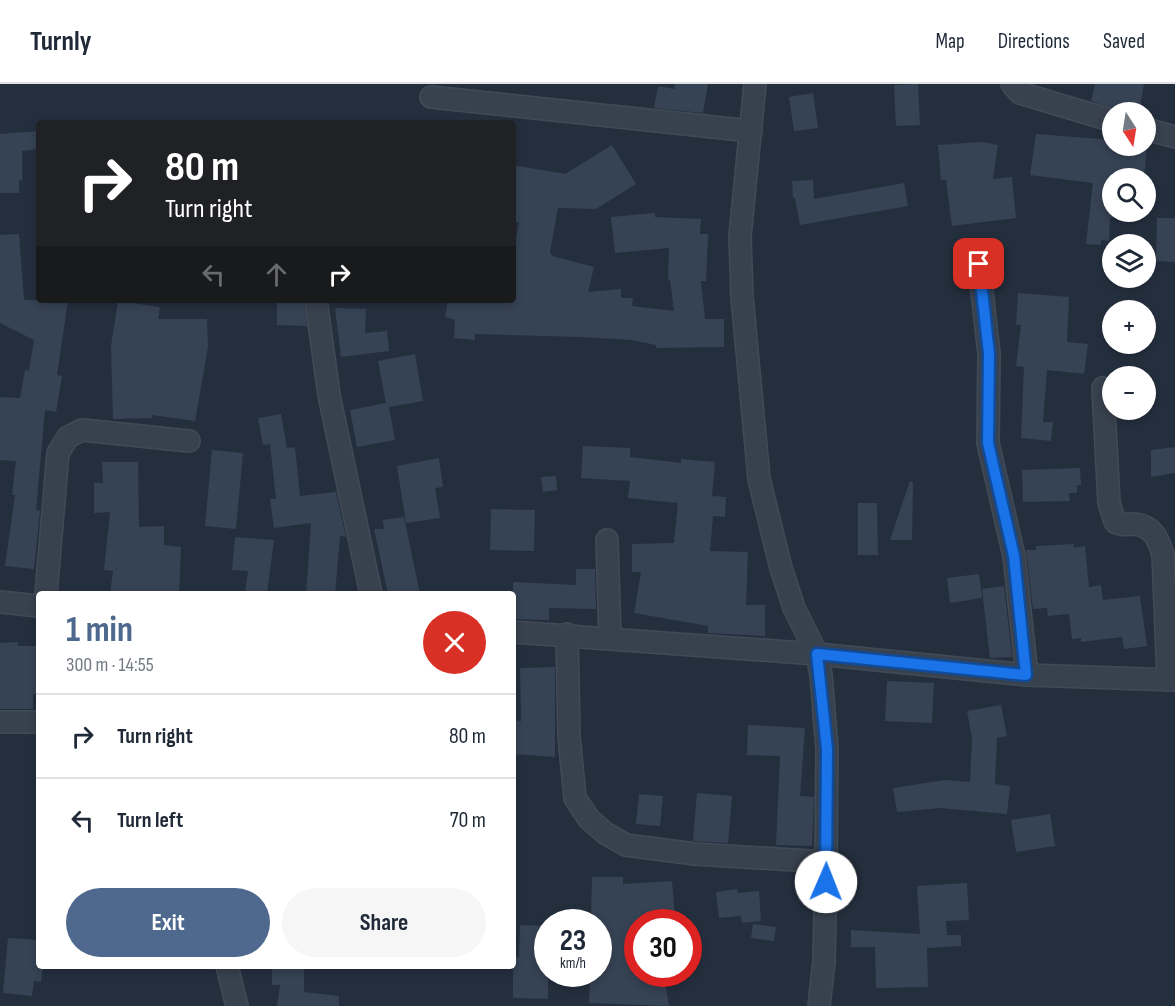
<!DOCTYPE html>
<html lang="en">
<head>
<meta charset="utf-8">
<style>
	:root { --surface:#fff; --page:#f6f6f7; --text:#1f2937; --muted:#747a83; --line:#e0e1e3; --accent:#4f688e }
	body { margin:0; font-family:"Sofia Sans Condensed",sans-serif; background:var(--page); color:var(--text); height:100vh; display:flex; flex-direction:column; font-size:22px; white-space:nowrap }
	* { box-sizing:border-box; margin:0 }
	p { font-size:20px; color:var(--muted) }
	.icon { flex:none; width:33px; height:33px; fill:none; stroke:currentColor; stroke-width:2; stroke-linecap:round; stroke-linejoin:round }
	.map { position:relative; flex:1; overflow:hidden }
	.side { position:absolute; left:36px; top:507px; width:480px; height:378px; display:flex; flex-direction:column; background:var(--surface); border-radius:6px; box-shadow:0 3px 9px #0003 }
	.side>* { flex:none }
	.guide { position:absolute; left:36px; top:36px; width:480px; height:183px; border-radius:6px; box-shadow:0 3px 9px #0003; background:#202124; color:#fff; overflow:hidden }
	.needle { width:39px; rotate:168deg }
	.buttons { position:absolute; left:1102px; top:18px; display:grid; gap:12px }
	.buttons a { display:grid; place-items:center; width:54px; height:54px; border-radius:50%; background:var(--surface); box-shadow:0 3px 9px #0003; font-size:30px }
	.speed { position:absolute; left:534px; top:825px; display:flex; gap:12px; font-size:30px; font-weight:700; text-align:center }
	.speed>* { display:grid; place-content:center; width:78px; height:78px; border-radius:50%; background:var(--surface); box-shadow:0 3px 9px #0003; line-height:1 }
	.speed small { font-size:15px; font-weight:400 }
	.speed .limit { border:9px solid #d22; background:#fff; color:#111 }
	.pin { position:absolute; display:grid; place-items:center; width:51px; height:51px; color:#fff; margin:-26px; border-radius:12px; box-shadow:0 3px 9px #0006 }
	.me { position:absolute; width:66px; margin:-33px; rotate:1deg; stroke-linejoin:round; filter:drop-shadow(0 0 4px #0008) }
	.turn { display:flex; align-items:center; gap:21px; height:126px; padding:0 30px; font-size:27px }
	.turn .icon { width:78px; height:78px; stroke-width:2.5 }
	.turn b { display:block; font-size:42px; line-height:51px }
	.lanes { display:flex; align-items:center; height:57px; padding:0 30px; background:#0003; justify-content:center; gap:30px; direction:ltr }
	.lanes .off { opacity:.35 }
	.round { display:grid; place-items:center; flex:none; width:63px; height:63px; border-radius:32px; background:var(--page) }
	.summary { display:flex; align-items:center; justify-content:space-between; height:102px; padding:0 30px }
	h1 { font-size:36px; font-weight:700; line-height:45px; color:var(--accent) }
	.button { display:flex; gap:12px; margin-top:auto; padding:12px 30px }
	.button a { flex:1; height:69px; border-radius:36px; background:var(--accent); color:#fff; font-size:24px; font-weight:700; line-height:69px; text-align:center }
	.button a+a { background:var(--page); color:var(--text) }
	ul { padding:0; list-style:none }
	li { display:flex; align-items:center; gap:18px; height:84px; padding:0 30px; border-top:2px solid var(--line) }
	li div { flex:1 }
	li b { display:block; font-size:22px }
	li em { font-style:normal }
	header { display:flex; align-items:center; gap:36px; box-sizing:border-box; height:84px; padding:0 30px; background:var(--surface); border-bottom:2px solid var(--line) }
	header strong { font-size:28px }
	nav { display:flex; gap:33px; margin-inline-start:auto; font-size:21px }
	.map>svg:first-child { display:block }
</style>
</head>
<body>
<header>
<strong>Turnly</strong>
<nav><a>Map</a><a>Directions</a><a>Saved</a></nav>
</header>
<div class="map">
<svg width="1175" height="922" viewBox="0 0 1175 922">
	<rect width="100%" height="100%" fill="#242f3e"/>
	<!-- building -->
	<g fill="#364354">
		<path d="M675 0H708L703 29 654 24 658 2 674 5Z"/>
		<path d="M918 0 920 41 896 42 894 1Z"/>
		<path d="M1095 0H1144L1139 28H1122L1091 17Z"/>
		<path d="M813 9 818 44 794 47 789 13Z"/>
		<path d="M39 47V65L22 67V97L19 96V109H0V50Z"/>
		<path d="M1036 50 1113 56V62H1147L1144 94H1113V134L1110 133 1109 157 1101 156V161L1086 160 1093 99 1030 91Z"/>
		<path d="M982 58 998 61 993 95 1012 93 1016 134 952 142 946 96H941L938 61Z"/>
		<path d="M612 61 636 100 596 125 558 124 550 168 552 172 594 183 588 208 621 205V214H633L632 222 674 227 670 196H668L669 164 615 169 611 133 655 129V133L701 135 700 150H708L706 197H701L705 235H724V263L656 264V261L632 256 580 253 475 250V256L454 254 455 236 445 233 448 216H513V173L519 138H513V81L565 90Z"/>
		<path d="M813 96 814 115 904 99 908 122 800 141 795 114H793L792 97Z"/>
		<path d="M1157 134H1175V178L1156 177Z"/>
		<path d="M19 150 24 216H68L57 291 62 292 56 328 45 326 36 426 40 427 34 485 5 482 15 411H12L16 377 0 376V313L20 314 25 286 29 287 34 256 0 239V151Z"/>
		<path d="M1018 209 1069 213 1067 258 1088 260 1084 290 1047 286 1043 338H1053L1051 357 1021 354 1024 283 1016 282 1021 241H1016Z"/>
		<path d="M277 216H304L307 242 277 241Z"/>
		<path d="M118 217 160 223 158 235H207L208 263 195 337 152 331V334L113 335 111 262Z"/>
		<path d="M335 224 366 225 365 249 387 247 389 267 341 273Z"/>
		<path d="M415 270 423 317 389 323 395 356 357 363 350 326 386 319 378 277Z"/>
		<path d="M281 330 287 364 295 363 300 412 336 408 346 453 340 452 335 510H306L311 439 274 444 270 415H276L270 360 263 361 258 334Z"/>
		<path d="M583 362 630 364V373L681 379V375L715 378 712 412 726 413 725 433 713 432 710 467 748 468 746 521H765V552L708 549V542L634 529 641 488H632V460L674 459 678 419 628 414 630 397 581 394Z"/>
		<path d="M1175 363V389L1151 393V366Z"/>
		<path d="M212 366 243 369 236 445 205 442Z"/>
		<path d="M439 374 443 403 435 404 440 434 406 439 397 382Z"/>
		<path d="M102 378H138L139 443 164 442V461L181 463 179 510H110L113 487 104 486 110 428 94 429V399H103Z"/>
		<path d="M1080 384 1081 401H1077V409H1069L1070 417 1023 418 1022 386Z"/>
		<path d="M556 392 557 406 543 408 541 393Z"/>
		<path d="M910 397 913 398 912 456H890Z"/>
		<path d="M858 419H877L878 471H858Z"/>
		<path d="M491 425 535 426 534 467 490 466Z"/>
		<path d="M404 433 420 510H388L374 445H384L383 436Z"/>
		<path d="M235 453 274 456 267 510H245L248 487 232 486Z"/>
		<path d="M1074 460V464L1085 462 1089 503 1101 501 1103 516 1140 512 1147 562 1124 565 1122 553 1081 558V554L1072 555 1069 530 1048 532 1047 524 1033 525 1026 466H1036V462Z"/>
		<path d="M576 485H595L596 525 549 524V536L513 535V498L576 501Z"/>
		<path d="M979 490 982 514 950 519 947 494Z"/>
		<path d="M1004 502 1012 573 990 574 982 505Z"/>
		<path d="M18 558V562H39V610H33V625H0V559Z"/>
		<path d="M555 583V673L513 670V636L521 637 520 584Z"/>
		<path d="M887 597 934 599 932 639 885 637Z"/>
		<path d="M1001 621 1007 652 997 654 995 700 1010 702 1007 730 940 724 897 728 893 704 945 696 970 698 972 654 967 627Z"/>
		<path d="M748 641 805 644 800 712 814 713 812 762 776 761 780 672 747 671Z"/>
		<path d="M697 709 732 712 728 759 693 757Z"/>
		<path d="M639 710 663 712 660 742 636 740Z"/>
		<path d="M1050 730 1055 762 1016 768 1011 736Z"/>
		<path d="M592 793H623V800L672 797 675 832 665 833V838H638V890H664L669 922 589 919 590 890H598V838H591Z"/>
		<path d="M967 799 969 836 946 837 947 851H961V862L927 864 928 903 876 904 875 863H851V846L920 850 917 802Z"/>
		<path d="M737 805 738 809 759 807 761 837 742 839 741 832 719 834 716 808Z"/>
		<path d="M753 840 776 843 774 857 751 854Z"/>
		<path d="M520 841 548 842V915L513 914V872L519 873Z"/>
		<path d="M8 854 39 856V882H43L41 898 34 897 32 912 3 909Z"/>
		<path d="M272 882H304V908L339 912V922H277L280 901H272Z"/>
	</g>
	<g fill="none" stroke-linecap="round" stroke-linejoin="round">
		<!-- minor casing -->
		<g stroke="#414a57" stroke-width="24">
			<g id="minor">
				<path d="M755 0 740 152 742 213 759 395 781 484 794 524 817 570 821 591 827 665 826 778 824 877 819 922"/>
				<path d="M1012 0 1020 9 1113 37"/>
				<path d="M431 13 751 47"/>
				<path d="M1146 45 1175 53"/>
				<path d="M979 180 989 270 988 359 1014 472 1027 591"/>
				<path d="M316 216 329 311 371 510"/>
				<path d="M1103 304 1109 419 1115 438C1122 442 1127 440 1135 440 1153 442 1158 455 1163 470L1168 596"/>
				<path d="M607 456 610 554"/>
				<path d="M46 510 58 369 68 353 82 346 189 357"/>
				<path d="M0 518 39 522"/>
				<path d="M513 548 817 570 1027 591 1175 596"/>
				<path d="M567 550 569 652 575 714 589 735 605 749 626 761 695 770 826 778"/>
				<path d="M0 638H39"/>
				<path d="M227 882 237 922"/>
			</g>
		</g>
		<!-- minor -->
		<use href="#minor" stroke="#38414e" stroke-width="21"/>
	</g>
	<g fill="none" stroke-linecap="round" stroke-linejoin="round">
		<!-- route casing -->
		<g stroke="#114b97" stroke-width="15">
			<path id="route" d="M826 798 827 665 817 570 1026 591 1014 472 988 359 989 270 979 180"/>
		</g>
		<!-- route -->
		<use href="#route" stroke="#1a73e8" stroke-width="10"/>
	</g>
</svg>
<div class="buttons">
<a><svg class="needle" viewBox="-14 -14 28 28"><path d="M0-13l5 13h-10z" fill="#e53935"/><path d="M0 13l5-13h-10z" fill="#747a83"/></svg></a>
<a><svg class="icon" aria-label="search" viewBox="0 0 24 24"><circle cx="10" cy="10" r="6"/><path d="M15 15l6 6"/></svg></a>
<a><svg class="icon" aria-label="layers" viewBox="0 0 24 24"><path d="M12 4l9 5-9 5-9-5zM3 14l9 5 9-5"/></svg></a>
<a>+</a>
<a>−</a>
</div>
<div class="speed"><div>23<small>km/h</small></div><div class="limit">30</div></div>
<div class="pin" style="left:979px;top:180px;background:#d93025"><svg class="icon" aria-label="arrive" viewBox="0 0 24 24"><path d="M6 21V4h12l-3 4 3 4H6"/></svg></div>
<svg class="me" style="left:826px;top:798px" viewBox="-20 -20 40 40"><circle r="19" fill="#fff"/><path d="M0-13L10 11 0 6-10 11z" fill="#1a73e8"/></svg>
<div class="guide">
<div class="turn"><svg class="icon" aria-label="right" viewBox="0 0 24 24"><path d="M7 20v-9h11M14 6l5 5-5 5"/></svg><div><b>80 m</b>Turn right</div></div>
<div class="lanes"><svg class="icon off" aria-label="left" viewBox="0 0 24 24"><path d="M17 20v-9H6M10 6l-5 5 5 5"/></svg><svg class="icon off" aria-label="ahead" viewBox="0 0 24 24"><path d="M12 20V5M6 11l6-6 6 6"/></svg><svg class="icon" aria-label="right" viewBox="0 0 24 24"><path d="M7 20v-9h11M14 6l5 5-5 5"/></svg></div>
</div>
<section class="side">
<div class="summary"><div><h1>1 min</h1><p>300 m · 14:55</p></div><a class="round" style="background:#d93025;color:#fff"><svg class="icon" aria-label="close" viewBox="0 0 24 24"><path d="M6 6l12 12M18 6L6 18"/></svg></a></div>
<ul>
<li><svg class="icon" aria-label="right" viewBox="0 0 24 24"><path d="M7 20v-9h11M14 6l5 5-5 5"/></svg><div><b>Turn right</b></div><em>80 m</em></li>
<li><svg class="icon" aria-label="left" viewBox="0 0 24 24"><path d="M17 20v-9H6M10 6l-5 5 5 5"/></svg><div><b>Turn left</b></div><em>70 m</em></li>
</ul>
<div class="button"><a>Exit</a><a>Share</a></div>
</section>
</div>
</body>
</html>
